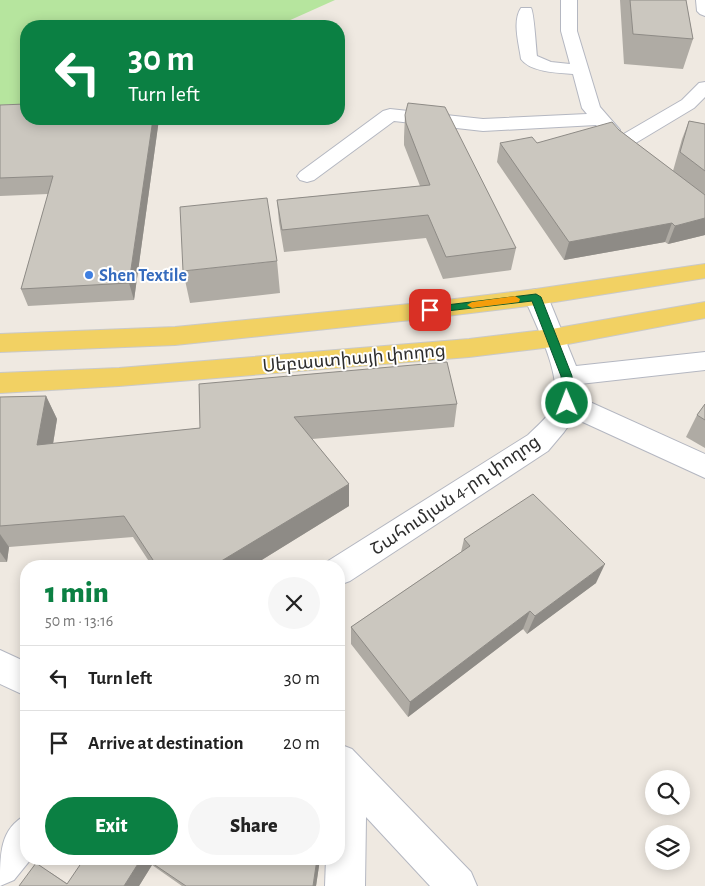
<!DOCTYPE html>
<html lang="en">
<head>
<meta charset="utf-8">
<style>
	:root { --surface:#fff; --page:#f6f6f6; --text:#222; --muted:#767676; --line:#e0e0e0; --accent:#0b8043 }
	body { margin:0; font-family:"Alegreya Sans","Noto Sans Armenian",sans-serif; background:var(--page); color:var(--text); height:100vh; display:flex; flex-direction:column; font-size:19px; white-space:nowrap }
	* { box-sizing:border-box; margin:0 }
	p { font-size:16px; color:var(--muted) }
	.icon { flex:none; width:28px; height:28px; fill:none; stroke:currentColor; stroke-width:2; stroke-linecap:round; stroke-linejoin:round }
	.map { position:relative; flex:1; overflow:hidden }
	.drawer { position:absolute; left:20px; top:560px; width:325px; height:305px; display:flex; flex-direction:column; background:var(--surface); border-radius:20px; box-shadow:0 2px 12px #0003 }
	.drawer>* { flex:none }
	.hud { position:absolute; left:20px; top:20px; width:325px; height:105px; border-radius:20px; box-shadow:0 2px 12px #0003; background:#0b8043; color:#fff; overflow:hidden }
	.tools { position:absolute; left:645px; top:770px; display:grid; gap:10px }
	.tools a { display:grid; place-items:center; width:45px; height:45px; border-radius:50%; background:var(--surface); box-shadow:0 2px 12px #0003; font-size:25px }
	.pin { position:absolute; display:grid; place-items:center; width:42px; height:42px; color:#fff; margin:-21px; border-radius:10px; box-shadow:0 2px 8px #0006 }
	.me { position:absolute; width:55px; margin:-28px; rotate:359deg; stroke-linejoin:round; filter:drop-shadow(0 0 4px #0008) }
	.turn { display:flex; align-items:center; gap:18px; height:105px; padding:0 25px; font-size:22px }
	.turn .icon { width:65px; height:65px; stroke-width:2.5 }
	.turn b { display:block; font-size:35px; line-height:42px }
	.round { display:grid; place-items:center; flex:none; width:52px; height:52px; border-radius:26px; background:var(--page) }
	.summary { display:flex; align-items:center; justify-content:space-between; height:85px; padding:0 25px }
	h1 { font-size:30px; font-weight:800; line-height:38px; color:var(--accent) }
	.cta { display:flex; gap:10px; margin-top:auto; padding:10px 25px }
	.cta a { flex:1; height:58px; border-radius:30px; background:var(--accent); color:#fff; font-size:20px; font-weight:800; line-height:58px; text-align:center }
	.cta a+a { background:var(--page); color:var(--text) }
	ul { padding:0; list-style:none }
	li { display:flex; align-items:center; gap:15px; height:65px; padding:0 25px; border-top:1px solid var(--line) }
	li div { flex:1 }
	li b { display:block; font-size:19px }
	li em { font-style:normal }
	.map>svg:first-child { display:block }
</style>
</head>
<body>
<div class="map">
<svg width="705" height="886" viewBox="0 0 705 886">
	<rect width="100%" height="100%" fill="#efe9e1"/>
	<!-- green -->
	<path fill="#b6e59e" d="M0 0H335L277 26H26V105L0 110Z"/>
	<g fill="none" stroke-linecap="round" stroke-linejoin="round">
		<!-- minor casing -->
		<g stroke="#b4b7c1" stroke-width="2">
			<g id="minor">
				<path d="M561 0H577V31L600 107 620 130 618 134C607 137 603 133 596 125L483 131 394 121 314 180 307 182 300 180 297 176 300 172 383 111 390 109 483 119 587 114 582 108 573 74C558 73 530 72 521 59 519 44 512 21 521 8H531C534 12 536 48 537 56L551 62 570 64 561 31Z"/>
				<path d="M696 0H705V16L700 14 697 11Z"/>
				<path d="M705 82V97L694 108 629 147 622 149 615 147 612 143 615 139 682 100 699 83Z"/>
				<path d="M536 289 544 291 548 297 576 366 705 352V370L580 384 581 398 705 454V478L574 418 564 432 548 451 350 581 339 585V566H326L328 561 528 435C536 427 546 419 552 409 566 382 535 323 524 297L528 291Z"/>
				<path d="M0 650 26 662V696L0 684Z"/>
				<path d="M339 744 352 749 471 872 477 886H430L366 817 365 886H325L326 859H339Z"/>
				<path d="M26 815V859H31L14 880 0 886C0 853 0 829 26 815Z"/>
			</g>
		</g>
		<!-- major casing -->
		<g stroke="#c9c9c9" stroke-width="2">
			<g id="major">
				<path d="M705 264V278L536 305 430 318 175 345 0 352V334L175 327 430 302 536 289Z"/>
				<path d="M705 302V318L552 347 469 357 119 386 0 393V373L119 368 469 339 552 329Z"/>
			</g>
		</g>
		<!-- minor -->
		<use href="#minor" fill="#fff" fill-rule="evenodd"/>
		<!-- major -->
		<use href="#major" fill="#f2d163" fill-rule="evenodd"/>
	</g>
	<!-- wall -->
	<g fill="#afaba4">
		<path d="M620 0H686L693 39 683 69 624 64Z"/>
		<path d="M0 105 159 119 134 300 28 306 21 289 48 194 0 196Z"/>
		<path d="M405 115 516 248 511 270 443 279 426 238 284 252 279 222 277 200 420 186 404 145V137Z"/>
		<path d="M689 121 705 124V235L668 244 665 242 564 260 497 162 500 143H537L619 130 673 171 682 139Z"/>
		<path d="M277 261 280 293 190 303 183 271Z"/>
		<path d="M199 384 457 404 454 427 312 439 349 484V506L252 566H152L133 537 9 547 7 562H0V397L46 396 57 419 53 444 200 428Z"/>
		<path d="M705 404V448L686 437 697 415Z"/>
		<path d="M464 539 596 583 527 634 523 629 408 717 351 644V627L461 552Z"/>
		<path d="M84 859H320L316 886H182L152 865 139 886H19L50 872 68 884Z"/>
	</g>
	<!-- shaded-wall -->
	<g fill="#8e8b86">
		<path d="M153 119H159L134 300 129 283Z"/>
		<path d="M705 218V235L668 244 675 226Z"/>
		<path d="M672 223 665 242 564 260 569 242Z"/>
		<path d="M46 396 57 419 49 468 37 445Z"/>
		<path d="M349 484V506L252 566H213Z"/>
		<path d="M0 534 9 547 7 562 0 552Z"/>
		<path d="M605 564 596 583 527 634 535 616Z"/>
		<path d="M530 611 523 629 408 717 410 702Z"/>
		<path d="M141 859H145L152 865 139 886H124Z"/>
		<path d="M317 859H320L316 886H313Z"/>
	</g>
	<!-- building -->
	<g fill="#cbc7bf" stroke="#8e8b86">
		<path d="M630 0H686L693 39 633 34Z"/>
		<path d="M408 103 445 107 516 248 446 257 428 215 282 230 277 200 430 185 406 123 405 115Z"/>
		<path d="M26 104V119H153L129 283 21 289 53 176 0 178V105Z"/>
		<path d="M689 121 705 124V171L680 152Z"/>
		<path d="M612 122 619 130 705 195V218L675 226 672 223 569 242 500 143 532 137 537 143Z"/>
		<path d="M267 198 277 261 183 271 180 207Z"/>
		<path d="M447 362 457 404 294 417 349 484 213 566H157L124 516 0 526V397L46 396 37 445 200 428 199 384Z"/>
		<path d="M705 404V420L697 415Z"/>
		<path d="M533 494 605 564 535 616 530 611 410 702 351 627 470 546 464 539Z"/>
		<path d="M84 859H141L124 886H19L36 863 67 884Z"/>
		<path d="M146 859H317L313 886H186Z"/>
	</g>
	<!-- route -->
	<path fill="#0b8043" stroke="#07532c" d="M536 294 541 297 572 376 573 403 567 408 562 403 561 376 532 301 430 313 425 310 430 307Z"/>
	<!-- slow -->
	<path fill="#f59e0b" d="M515 296 520 299 519 302 472 308 467 305 472 302Z"/>
	<!-- markers -->
	<circle fill="#3f7fe0" stroke="#fff" stroke-width="2" cx="89" cy="275" r="5"/>
	<g text-anchor="middle" stroke-width="4" stroke-linejoin="round" paint-order="stroke">
		<!-- shop labels -->
		<g font-size="18" font-weight="bold" fill="#366cbe" stroke="#fff" text-anchor="start">
			<text x="99" y="281">Shen Textile</text>
		</g>
		<!-- street labels -->
		<g font-size="18" fill="#2e2e2e" stroke="#fff">
			<text transform="translate(354 358) rotate(-5)" y="6">Սեբաստիայի փողոց</text>
			<text transform="translate(455 495) rotate(-34)" y="6">Շահումյան 4-րդ փողոց</text>
		</g>
	</g>
</svg>
<div class="tools">
<a><svg class="icon" aria-label="search" viewBox="0 0 24 24"><circle cx="10" cy="10" r="6"/><path d="M15 15l6 6"/></svg></a>
<a><svg class="icon" aria-label="layers" viewBox="0 0 24 24"><path d="M12 4l9 5-9 5-9-5zM3 14l9 5 9-5"/></svg></a>
</div>
<div class="pin" style="left:430px;top:310px;background:#d93025"><svg class="icon" aria-label="arrive" viewBox="0 0 24 24"><path d="M6 21V4h12l-3 4 3 4H6"/></svg></div>
<svg class="me" style="left:567px;top:403px" viewBox="-20 -20 40 40"><circle r="17" fill="#0b8043" stroke="#fff" stroke-width="3"/><path d="M0-11L8 9 0 5-8 9z" fill="#fff"/></svg>
<div class="hud">
<div class="turn"><svg class="icon" aria-label="left" viewBox="0 0 24 24"><path d="M17 20v-9H6M10 6l-5 5 5 5"/></svg><div><b>30 m</b>Turn left</div></div>
</div>
<section class="drawer">
<div class="summary"><div><h1>1 min</h1><p>50 m · 13:16</p></div><a class="round"><svg class="icon" aria-label="close" viewBox="0 0 24 24"><path d="M6 6l12 12M18 6L6 18"/></svg></a></div>
<ul>
<li><svg class="icon" aria-label="left" viewBox="0 0 24 24"><path d="M17 20v-9H6M10 6l-5 5 5 5"/></svg><div><b>Turn left</b></div><em>30 m</em></li>
<li><svg class="icon" aria-label="arrive" viewBox="0 0 24 24"><path d="M6 21V4h12l-3 4 3 4H6"/></svg><div><b>Arrive at destination</b></div><em>20 m</em></li>
</ul>
<div class="cta"><a>Exit</a><a>Share</a></div>
</section>
</div>
</body>
</html>
